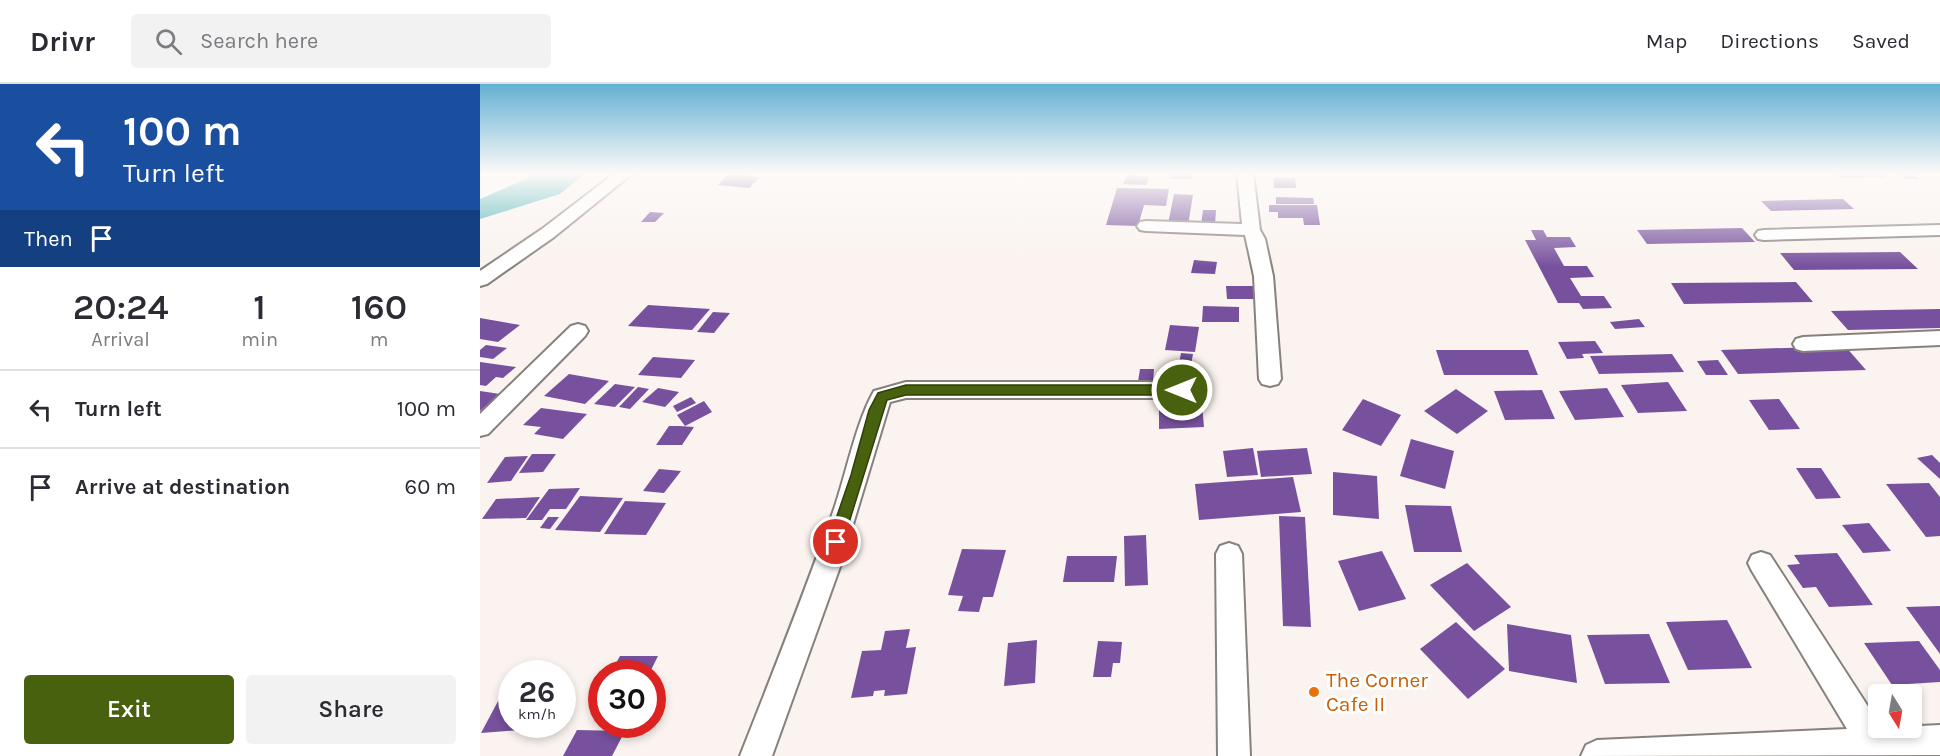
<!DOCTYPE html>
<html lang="en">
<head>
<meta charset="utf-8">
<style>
	:root { --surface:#fff; --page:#f2f2f3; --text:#2b2b33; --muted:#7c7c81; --line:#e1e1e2; --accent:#48610e }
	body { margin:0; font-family:Karla,sans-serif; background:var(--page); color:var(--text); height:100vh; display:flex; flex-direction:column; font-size:22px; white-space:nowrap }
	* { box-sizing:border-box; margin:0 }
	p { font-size:20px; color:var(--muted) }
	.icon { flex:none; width:33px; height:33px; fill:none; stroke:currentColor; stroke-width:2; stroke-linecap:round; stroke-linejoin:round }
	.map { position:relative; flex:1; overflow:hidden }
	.panel { display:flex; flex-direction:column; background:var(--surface); width:480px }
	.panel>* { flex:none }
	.top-card { background:#1a4fa0; color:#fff; overflow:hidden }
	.needle { width:39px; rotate:169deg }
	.tools { position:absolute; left:1388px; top:600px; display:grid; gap:12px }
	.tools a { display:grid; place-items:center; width:54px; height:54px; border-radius:6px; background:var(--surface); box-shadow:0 3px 9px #0003; font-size:30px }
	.speed { position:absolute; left:18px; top:576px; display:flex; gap:12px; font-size:30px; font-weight:700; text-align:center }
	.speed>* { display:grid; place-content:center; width:78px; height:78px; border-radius:50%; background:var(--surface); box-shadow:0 3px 9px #0003; line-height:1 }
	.speed small { font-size:15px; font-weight:400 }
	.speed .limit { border:9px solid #d22; background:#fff; color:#111 }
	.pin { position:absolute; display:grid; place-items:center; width:51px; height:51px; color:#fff; margin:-26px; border:3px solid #fff; border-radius:50%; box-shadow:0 2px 6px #0007 }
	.me { position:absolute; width:66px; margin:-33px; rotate:270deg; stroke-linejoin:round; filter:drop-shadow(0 0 4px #0008) }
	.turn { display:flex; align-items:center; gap:21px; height:126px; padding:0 24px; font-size:27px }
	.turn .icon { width:78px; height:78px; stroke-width:2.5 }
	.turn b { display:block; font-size:42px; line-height:51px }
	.then { display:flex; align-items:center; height:57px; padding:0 24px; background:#0003; gap:12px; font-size:22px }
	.eta { display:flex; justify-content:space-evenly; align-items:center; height:102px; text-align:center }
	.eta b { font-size:36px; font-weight:600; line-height:42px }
	.primary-button { display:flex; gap:12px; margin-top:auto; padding:12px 24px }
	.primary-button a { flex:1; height:69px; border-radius:6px; background:var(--accent); color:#fff; font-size:24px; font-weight:600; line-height:69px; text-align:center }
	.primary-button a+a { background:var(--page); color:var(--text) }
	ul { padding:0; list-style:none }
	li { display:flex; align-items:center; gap:18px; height:78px; padding:0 24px; border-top:2px solid var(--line) }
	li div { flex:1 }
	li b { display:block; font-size:22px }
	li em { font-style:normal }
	header { display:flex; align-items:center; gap:36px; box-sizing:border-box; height:84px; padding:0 30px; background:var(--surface); border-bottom:2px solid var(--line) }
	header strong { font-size:28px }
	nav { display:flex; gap:33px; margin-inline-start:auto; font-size:21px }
	.search { width:420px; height:54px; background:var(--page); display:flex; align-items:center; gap:15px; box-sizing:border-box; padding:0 21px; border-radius:6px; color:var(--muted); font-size:22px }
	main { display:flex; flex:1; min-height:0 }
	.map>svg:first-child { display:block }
</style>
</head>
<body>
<header>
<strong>Drivr</strong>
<div class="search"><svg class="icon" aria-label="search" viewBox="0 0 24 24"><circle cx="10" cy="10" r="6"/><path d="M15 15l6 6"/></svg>Search here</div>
<nav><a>Map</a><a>Directions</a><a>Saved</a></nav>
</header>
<main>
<section class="panel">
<div class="top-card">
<div class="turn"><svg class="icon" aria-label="left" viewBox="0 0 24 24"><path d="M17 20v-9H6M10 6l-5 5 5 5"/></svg><div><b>100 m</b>Turn left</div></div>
<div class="then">Then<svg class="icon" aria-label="arrive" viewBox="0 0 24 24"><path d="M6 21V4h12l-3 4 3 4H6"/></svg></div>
</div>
<div class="eta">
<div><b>20:24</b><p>Arrival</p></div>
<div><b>1</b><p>min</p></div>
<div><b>160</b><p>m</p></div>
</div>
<ul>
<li><svg class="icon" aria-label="left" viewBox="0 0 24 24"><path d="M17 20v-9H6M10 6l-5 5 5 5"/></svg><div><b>Turn left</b></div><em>100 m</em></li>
<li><svg class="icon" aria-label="arrive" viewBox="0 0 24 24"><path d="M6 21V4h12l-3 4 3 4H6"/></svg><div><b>Arrive at destination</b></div><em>60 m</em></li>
</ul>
<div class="primary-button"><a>Exit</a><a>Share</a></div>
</section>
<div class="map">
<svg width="1460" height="672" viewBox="0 0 1460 672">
	<rect width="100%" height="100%" fill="#faf3ef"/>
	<!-- water -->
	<path fill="#3cabb0" d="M55 89H106L80 110 0 135V115L48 94Z"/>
	<!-- building -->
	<g fill="#77519d">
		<path d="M692 89H712V95H691Z"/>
		<path d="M1356 89H1401L1406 93 1362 94Z"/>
		<path d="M1418 89H1432L1440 95H1426Z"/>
		<path d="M249 90 280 93 269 104 238 101Z"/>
		<path d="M647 91 669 93 666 101 643 100Z"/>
		<path d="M793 94H815L816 104H794Z"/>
		<path d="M637 104 689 105 686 122 664 121 658 142 626 141Z"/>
		<path d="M694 110 713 111 708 141 688 140Z"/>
		<path d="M796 113 833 114 834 120H796Z"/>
		<path d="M1363 115 1374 125 1291 127 1281 117Z"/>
		<path d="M789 121H837L840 141H824L823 134H798V128H789Z"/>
		<path d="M723 126H736L735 141H721Z"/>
		<path d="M170 128 184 129 175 138H161Z"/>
		<path d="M1262 144 1275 158 1167 160 1157 146Z"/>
		<path d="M1051 146H1063L1067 153H1090L1096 163 1074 164 1084 182H1107L1114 193 1090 194 1101 212H1124L1132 224 1103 225 1099 219H1078L1045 156H1056Z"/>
		<path d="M1420 168 1438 185 1314 186 1300 169Z"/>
		<path d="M714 176 737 178 735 190 711 189Z"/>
		<path d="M1316 198 1333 218 1204 220 1191 199Z"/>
		<path d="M746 202H773L774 215H747Z"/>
		<path d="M168 221 230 225 212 246 148 242Z"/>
		<path d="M723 222 759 223V238H722Z"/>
		<path d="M1460 225V244L1368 246 1351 227Z"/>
		<path d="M233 228 250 229 234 249 217 248Z"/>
		<path d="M0 234 40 241 18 258 0 255Z"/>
		<path d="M1159 235 1165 243 1135 245 1130 238Z"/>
		<path d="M690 241 719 243 715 268 685 266Z"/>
		<path d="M1115 257 1123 269 1102 270 1104 274 1087 275 1078 258Z"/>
		<path d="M6 261 27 264 13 275 0 273V266Z"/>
		<path d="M1365 262 1386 286 1258 290 1241 266Z"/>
		<path d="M956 266H1048L1058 291H964Z"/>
		<path d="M701 269 713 270 709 292 697 291Z"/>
		<path d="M1192 270 1204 288 1119 290 1110 272Z"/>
		<path d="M173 273 215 276 201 294 158 291Z"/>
		<path d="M1238 276 1248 291H1226L1217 277Z"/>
		<path d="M0 278 36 283 23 294 16 293 6 302 0 301Z"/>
		<path d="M660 285H674L673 298H658Z"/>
		<path d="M89 290 129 297 105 320 64 312Z"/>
		<path d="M1188 298 1207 327 1158 329 1141 301Z"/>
		<path d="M135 300 155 303 135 323 114 320Z"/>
		<path d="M158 303 169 305 150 325 139 323Z"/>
		<path d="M178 304 199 308 185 323 162 318Z"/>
		<path d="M1127 304 1144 333 1095 336 1079 307Z"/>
		<path d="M976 305 1008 327 977 350 944 327Z"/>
		<path d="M1062 306 1075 335 1025 336 1014 307Z"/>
		<path d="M0 307 20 310 0 327Z"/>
		<path d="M211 313 216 319 197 328 193 322Z"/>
		<path d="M883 315 921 331 901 362 862 346Z"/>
		<path d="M1299 315 1320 345 1289 346 1269 316Z"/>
		<path d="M224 317 232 328 205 342 197 331Z"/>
		<path d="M722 320 724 343 679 345V322Z"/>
		<path d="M61 324 107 330 83 355 54 350 61 343 43 341Z"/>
		<path d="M189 342H199L214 343 202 361H176Z"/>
		<path d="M931 355 974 367 965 405 920 392Z"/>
		<path d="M773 364 778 391 747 393 743 367Z"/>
		<path d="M827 364 832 390 781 393 777 367Z"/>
		<path d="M52 370H76L63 388 39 389Z"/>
		<path d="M1452 371 1460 379V395L1437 374Z"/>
		<path d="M48 372 31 397 7 399 25 373Z"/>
		<path d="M1316 384H1341L1361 414 1336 415Z"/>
		<path d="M179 385 201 387 184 409 163 407Z"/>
		<path d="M853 388 897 392 899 435 853 431Z"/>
		<path d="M813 393 821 428 719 436 715 400Z"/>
		<path d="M1449 399 1460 413V452L1446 453 1406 400Z"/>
		<path d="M100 404 86 425H70L62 436H46L69 405Z"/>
		<path d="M100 412 143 414 120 448 75 446Z"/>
		<path d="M60 413 46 434 2 435 16 415Z"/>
		<path d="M145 417 186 419 166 451 124 450Z"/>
		<path d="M925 421 971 422 982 468H934Z"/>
		<path d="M799 432 825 433 831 543 803 542Z"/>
		<path d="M68 433H79L70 445 60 444Z"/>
		<path d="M1389 439 1411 467 1383 469 1362 441Z"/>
		<path d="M666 451 668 501 645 502 644 452Z"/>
		<path d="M482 465 526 466 513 513H503L499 528 478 527 483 512 468 511Z"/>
		<path d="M902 467 926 515 879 527 858 477Z"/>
		<path d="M1357 469 1393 521 1349 523 1336 503 1323 504 1307 481 1320 480 1314 471Z"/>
		<path d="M587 472H637L634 498H583Z"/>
		<path d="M987 479 1031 523 994 547 950 501Z"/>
		<path d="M1460 522V570L1426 523Z"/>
		<path d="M1247 536 1272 584 1208 586 1186 538Z"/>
		<path d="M976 538 1025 585 988 615 940 565Z"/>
		<path d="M1027 540 1091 551 1097 599 1029 587Z"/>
		<path d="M430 545 426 564 436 563 427 610 404 612 405 606 394 607 393 612 371 614 382 567 401 566 405 547Z"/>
		<path d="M1169 550 1190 599 1125 600 1107 551Z"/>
		<path d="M557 556 555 599 524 602 528 559Z"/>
		<path d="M618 557 642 558 640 579H633L631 593H613Z"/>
		<path d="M1439 557 1460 586V598L1412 601 1384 559Z"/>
		<path d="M140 572H178L169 590H130Z"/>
		<path d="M73 584 70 590H33L34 586Z"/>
		<path d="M32 591V640H44L41 646 1 649Z"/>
		<path d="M97 646 145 647 132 672H83Z"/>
	</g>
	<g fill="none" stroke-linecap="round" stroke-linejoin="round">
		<!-- minor casing -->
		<g stroke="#87817d" stroke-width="4">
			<g id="minor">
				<path d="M135 89H153L74 153 7 200 0 202V187L62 145Z"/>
				<path d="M757 89H773L780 146 785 155 793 192 801 295 798 300 790 302 782 300 779 295 774 192 765 151 666 147 660 146 657 142 660 138 666 137 762 140Z"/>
				<path d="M1460 141V151L1284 156 1278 155 1275 151 1278 147 1284 146Z"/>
				<path d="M98 240 105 242 108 247 105 252 8 350 0 352V330L91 242Z"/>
				<path d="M1460 247V261L1323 267 1316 265 1313 260 1316 255 1323 253Z"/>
				<path d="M426 298H702L710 301 713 306 710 311 702 314H426L410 318 361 480 292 672H260C292 591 324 510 353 428 366 391 376 338 394 307Z"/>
				<path d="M749 459 758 462 762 470 770 672H738L736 470 740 462Z"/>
				<path d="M1281 468 1290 471 1398 638V644L1460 641V671L1101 672 1106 661 1117 656 1367 645 1272 487 1268 479 1272 471Z"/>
			</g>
		</g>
		<!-- minor -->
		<use href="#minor" fill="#fff" fill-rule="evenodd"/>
	</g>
	<!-- sky -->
	<linearGradient id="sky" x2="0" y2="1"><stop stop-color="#63b0d2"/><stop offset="0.49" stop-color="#fdfaf8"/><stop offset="1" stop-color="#fdfaf8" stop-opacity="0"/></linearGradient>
	<rect width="1460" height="183" fill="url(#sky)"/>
	<!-- route -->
	<path fill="#48610e" stroke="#2f3f09" stroke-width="1.5" d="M426 301H702L709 306 702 311H426L407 316 363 458 361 463 356 464 350 463 348 458 371 391 389 326 398 309Z"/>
	<!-- markers -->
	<circle fill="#e8710a" stroke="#fff" stroke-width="2" cx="834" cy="608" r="6"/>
	<g text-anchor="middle" stroke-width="6" stroke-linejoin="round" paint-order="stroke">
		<!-- near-food labels -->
		<g font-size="21" fill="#c56008" stroke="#fff" text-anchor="start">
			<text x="846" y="603">The Corner<tspan x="846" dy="24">Cafe II</tspan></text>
		</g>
	</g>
</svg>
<div class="tools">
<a><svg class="needle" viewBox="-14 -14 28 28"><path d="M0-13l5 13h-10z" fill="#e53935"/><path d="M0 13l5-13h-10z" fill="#7c7c81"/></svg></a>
</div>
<div class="speed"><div>26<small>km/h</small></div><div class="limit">30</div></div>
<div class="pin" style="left:356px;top:458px;background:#d93025"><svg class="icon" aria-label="arrive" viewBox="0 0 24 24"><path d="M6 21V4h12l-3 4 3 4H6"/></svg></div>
<svg class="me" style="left:702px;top:306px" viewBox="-20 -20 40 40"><circle r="17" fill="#48610e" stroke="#fff" stroke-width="3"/><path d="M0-11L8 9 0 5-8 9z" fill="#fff"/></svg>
</div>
</main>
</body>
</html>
